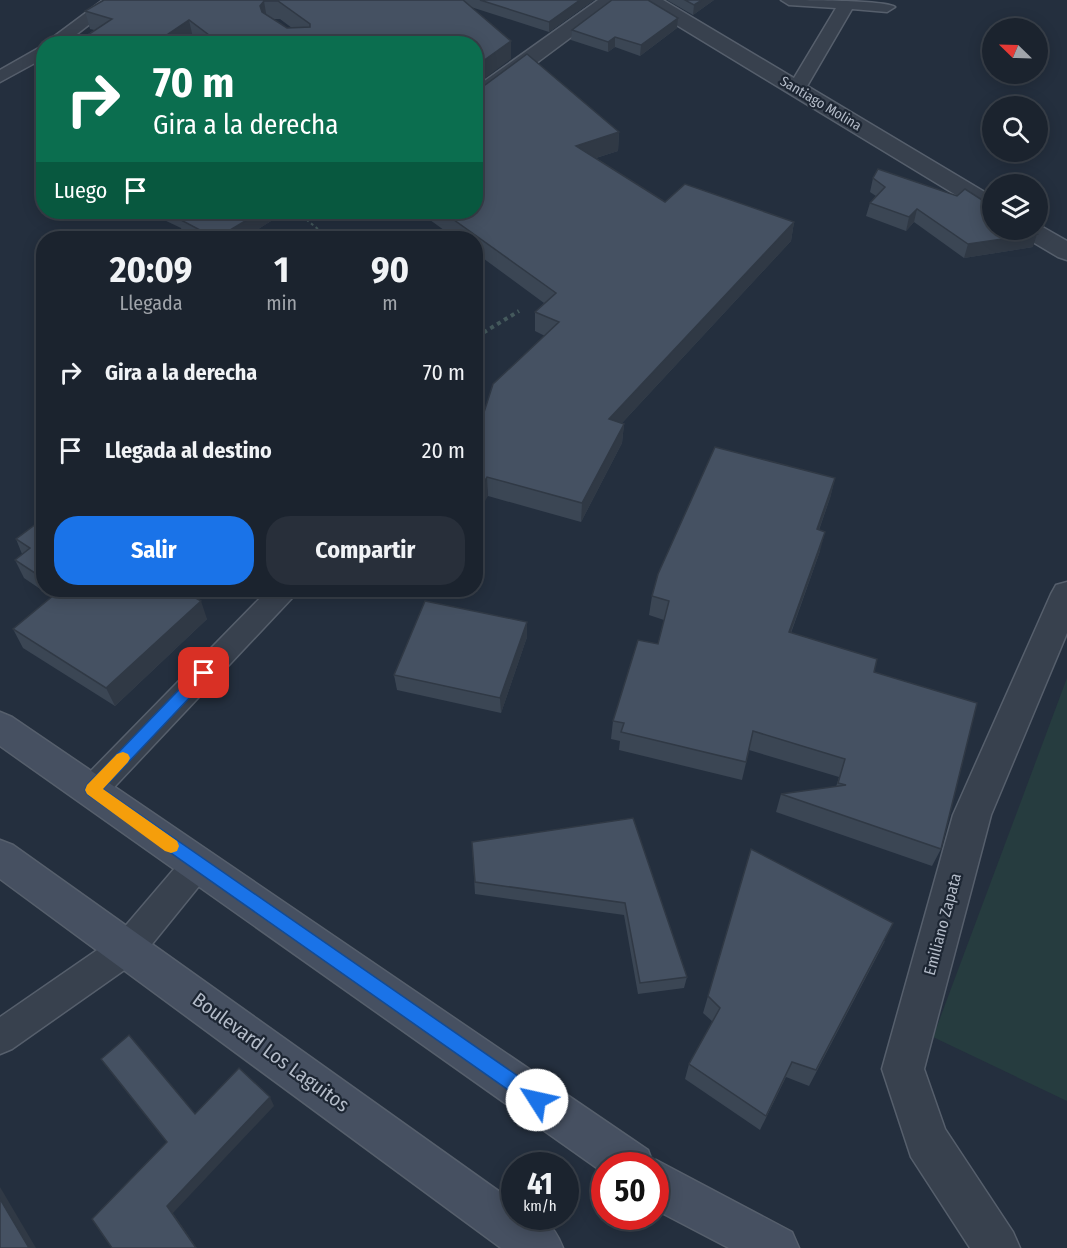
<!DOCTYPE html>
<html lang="es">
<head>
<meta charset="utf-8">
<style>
	:root { --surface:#1b232e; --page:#282f3a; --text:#f1f3f6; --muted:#a0a4aa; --line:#39404a; --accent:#1a73e8 }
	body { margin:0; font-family:"Fira Sans Condensed",sans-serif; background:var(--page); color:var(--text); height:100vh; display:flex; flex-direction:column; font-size:22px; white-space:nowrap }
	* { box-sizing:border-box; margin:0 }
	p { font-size:20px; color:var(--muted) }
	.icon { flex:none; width:33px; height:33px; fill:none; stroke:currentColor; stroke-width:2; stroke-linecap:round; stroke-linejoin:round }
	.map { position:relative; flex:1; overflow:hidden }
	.side { position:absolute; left:36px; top:231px; width:447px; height:366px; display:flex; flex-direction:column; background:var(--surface); border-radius:24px; box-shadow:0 3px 15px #0003,0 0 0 2px var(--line) }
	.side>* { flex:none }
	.banner { position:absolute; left:36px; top:36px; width:447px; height:183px; border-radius:24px; box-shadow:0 3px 15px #0003,0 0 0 2px var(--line); background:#0b6e4f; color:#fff; overflow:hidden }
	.needle { width:39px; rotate:293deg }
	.buttons { position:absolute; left:982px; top:18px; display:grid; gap:12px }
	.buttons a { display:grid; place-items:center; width:66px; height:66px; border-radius:50%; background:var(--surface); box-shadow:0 3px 15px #0003,0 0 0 2px var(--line); font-size:30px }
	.speed { position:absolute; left:501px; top:1152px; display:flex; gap:12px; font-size:30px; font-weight:700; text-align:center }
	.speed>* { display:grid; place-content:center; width:78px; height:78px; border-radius:50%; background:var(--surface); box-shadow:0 3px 15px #0003,0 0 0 2px var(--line); line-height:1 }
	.speed small { font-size:15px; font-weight:400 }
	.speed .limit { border:9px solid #d22; background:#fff; color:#111 }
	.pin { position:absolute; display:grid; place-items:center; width:51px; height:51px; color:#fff; margin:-26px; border-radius:12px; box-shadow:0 3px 9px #0006 }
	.me { position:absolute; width:66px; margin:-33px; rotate:305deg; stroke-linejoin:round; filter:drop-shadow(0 0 4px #0008) }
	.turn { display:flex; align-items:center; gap:21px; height:126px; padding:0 18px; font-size:27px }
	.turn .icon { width:78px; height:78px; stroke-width:2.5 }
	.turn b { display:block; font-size:42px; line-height:51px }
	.then { display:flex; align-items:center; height:57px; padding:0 18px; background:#0003; gap:12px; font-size:22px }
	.eta { display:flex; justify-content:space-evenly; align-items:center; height:102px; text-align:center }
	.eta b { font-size:36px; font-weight:700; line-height:42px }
	.primary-button { display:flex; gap:12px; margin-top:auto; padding:12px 18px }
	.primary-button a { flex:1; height:69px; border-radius:24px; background:var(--accent); color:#fff; font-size:24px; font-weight:700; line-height:69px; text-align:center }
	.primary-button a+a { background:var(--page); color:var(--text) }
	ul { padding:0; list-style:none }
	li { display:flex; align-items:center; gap:18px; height:78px; padding:0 18px }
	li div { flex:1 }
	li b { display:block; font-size:22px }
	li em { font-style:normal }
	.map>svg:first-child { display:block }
</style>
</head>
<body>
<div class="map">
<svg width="1067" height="1248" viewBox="0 0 1067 1248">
	<rect width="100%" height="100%" fill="#242f3e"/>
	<!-- green -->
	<path fill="#263c3f" d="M1067 678V1101L933 1037Z"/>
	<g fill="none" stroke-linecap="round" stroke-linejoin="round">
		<!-- service casing -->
		<g stroke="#565f6c" stroke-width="3">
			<g id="service">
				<path d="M103 0H121L64 44H44Z"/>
				<path d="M781 0C800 0 886 0 895 7L887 12 852 9 806 88 803 92H791L788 88 836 8 789 5Z"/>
				<path d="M44 45V58L0 82V70Z"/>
				<path d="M268 590H297L293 597 103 799 92 803 81 799 77 790 81 781Z"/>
				<path d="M197 851 208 855 213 865 208 875 140 959 12 1049 0 1054V1017L116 937 186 855Z"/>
			</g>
		</g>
		<!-- minor casing -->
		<g stroke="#565f6c" stroke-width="3">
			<g id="minor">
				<path d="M598 0H621L484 102 476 103V87Z"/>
				<path d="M639 0H663L993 197V214L984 212 642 4Z"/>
				<path d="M1039 225 1067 241V260L1058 257 1021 235 1018 230H1038Z"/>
				<path d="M1067 582V633L991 815 924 1069 945 1129 1013 1232 1020 1248H970L911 1157 882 1069 953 815 1051 594 1056 585Z"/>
			</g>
		</g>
		<!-- secondary casing -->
		<g stroke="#565f6c" stroke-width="3">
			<g id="secondary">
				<path d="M0 712 12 717 648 1150 652 1161 656 1160 792 1232 799 1248H729L660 1212 656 1209V1166H604V1173L0 746Z"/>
				<path d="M0 840 13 845 514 1202V1216C542 1216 553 1222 563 1248H501L0 879Z"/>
			</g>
		</g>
		<!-- path-far1 -->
		<path stroke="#44595c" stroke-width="2" stroke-dasharray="3 3" stroke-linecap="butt" d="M297 212 329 238"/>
		<!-- path -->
		<path stroke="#44595c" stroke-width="4" stroke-dasharray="4 4" stroke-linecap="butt" d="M476 333 481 334 519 311"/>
		<!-- service -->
		<use href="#service" fill="#38414e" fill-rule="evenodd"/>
		<!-- minor -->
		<use href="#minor" fill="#38414e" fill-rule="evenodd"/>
		<!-- secondary -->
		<use href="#secondary" fill="#465061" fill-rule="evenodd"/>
	</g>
	<!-- wall -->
	<g fill="#3b4654" fill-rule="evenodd">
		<path d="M104 0H594L549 32 471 7 511 41V59L476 44H200L193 38 184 44H74L94 30 90 29 85 11ZM273 19H280L292 28H287Z"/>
		<path d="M667 0H714L693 15Z"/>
		<path d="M677 28 640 56 615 47 608 52 571 40 572 30Z"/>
		<path d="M476 86 619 132 618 151 596 158 665 202 794 222 791 241 622 423 624 424 622 443 581 522 488 496 480 425 545 336 535 331V312L544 303 476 253V238H455L430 220V214L427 212H476Z"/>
		<path d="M873 178 1033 247 964 258 914 222 906 231 866 216 870 203 876 196 870 192Z"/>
		<path d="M160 212H278L279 216 244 238H191L183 234 181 228 162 219Z"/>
		<path d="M835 478 830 498 819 530 820 551 791 633 874 672 941 849 932 866 776 812 781 794 836 787 839 777 749 750 742 780 619 750 620 741 611 739 613 721 658 644 664 620 649 615 652 596Z"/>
		<path d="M44 518V590H182L207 619 115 706 23 648 13 629 52 597 24 578 15 560 22 554 16 539Z"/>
		<path d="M527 637 501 713 397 690 394 675Z"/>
		<path d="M633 818 687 977 684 988 638 994 624 915 475 894 472 842Z"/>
		<path d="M885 941 809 1086 786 1077 760 1130 685 1079 689 1064 713 1022 703 1013 708 996Z"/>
	</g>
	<!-- shaded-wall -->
	<g fill="#303945">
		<path d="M580 0H594L549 32V22Z"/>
		<path d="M702 0H714L693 15 694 5Z"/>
		<path d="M264 1 267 19 263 24 260 6Z"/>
		<path d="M678 18 677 28 640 56 641 45Z"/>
		<path d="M189 20 193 38 184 44H166L165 36Z"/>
		<path d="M162 35 164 44H149Z"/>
		<path d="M354 35 355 44H332Z"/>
		<path d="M408 37V44H387Z"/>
		<path d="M615 37V47L608 52V42Z"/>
		<path d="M511 41V59L476 85V66Z"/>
		<path d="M619 132 618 151 576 164V146Z"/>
		<path d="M917 209 914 222 906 231 909 217Z"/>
		<path d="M260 212H278L279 216 244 238H217Z"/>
		<path d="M794 222 791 241 608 438 609 419Z"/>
		<path d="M1037 234 1033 247 964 258 968 244Z"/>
		<path d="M624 424 622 443 581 522 582 503Z"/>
		<path d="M487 477 488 496 476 516V495Z"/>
		<path d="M835 478 830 498 812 549 817 529Z"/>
		<path d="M825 532 820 551 784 651 789 632Z"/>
		<path d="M201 601 207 619 115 706 106 688Z"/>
		<path d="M527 622V637L501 713 500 698Z"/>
		<path d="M270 1097 274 1106 173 1213 197 1248H196L167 1206Z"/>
		<path d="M0 1187 36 1248H29L0 1199Z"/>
	</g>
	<!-- building -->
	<g fill="#455162" stroke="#303945" stroke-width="1.5" fill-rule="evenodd">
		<path d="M104 0H463L511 41 476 66V44H417L408 37 387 44H365L354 35 332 44H221L189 20 165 36 162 35 149 44H74L112 19 85 11ZM264 1H278L310 24V27L287 28 262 12 260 6Z"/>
		<path d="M480 0H580L549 22Z"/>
		<path d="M612 0H648L678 18 641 45 615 37 608 42 572 30Z"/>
		<path d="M685 0H702L694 5Z"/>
		<path d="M527 54 619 132 576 146 665 202 685 184 794 222 609 419 624 424 582 503 487 477 476 495V423L480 425 493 384 559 322 535 312 556 293 443 212H476V92L479 91 476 88V86L485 85Z"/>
		<path d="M878 169 957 196 965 189 993 207V230H1030L1037 234 968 244 917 209 909 217 870 203 885 187 873 178Z"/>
		<path d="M174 212H260L217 238H215L179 219 184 216Z"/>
		<path d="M715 447 835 478 817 529 825 532 789 632 877 659 874 672 977 703 941 849 781 794 846 785 838 783 845 759 753 731 746 762 621 732 624 723 613 721 638 640 658 644 669 601 652 596 658 574Z"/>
		<path d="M44 518V579L15 560 30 548 16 539Z"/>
		<path d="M60 590H182L201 601 106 688 13 629Z"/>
		<path d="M425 601 527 622 500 698 394 675Z"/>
		<path d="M633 818 687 977 640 983 625 903 475 882 472 842Z"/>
		<path d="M751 849 893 923 816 1070 792 1062 766 1116 689 1064 720 1008 708 996Z"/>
		<path d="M129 1035 195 1114 239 1068 270 1097 167 1206 196 1248H112L92 1219 167 1142 101 1059Z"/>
		<path d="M0 1199 29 1248H0Z"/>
	</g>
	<!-- route -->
	<path fill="#1a73e8" stroke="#114b97" stroke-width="1.5" d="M204 667 209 669 211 673 209 677 103 789 544 1094 546 1100 544 1106 537 1109 531 1106 87 794 85 790 87 785 199 669Z"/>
	<!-- slow -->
	<path fill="#f59e0b" d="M123 752 128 754 130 758 128 762 103 789 177 841 179 846 177 851 171 853 165 851 87 794 85 790 87 785 117 754Z"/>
	<g text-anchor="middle" stroke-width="4.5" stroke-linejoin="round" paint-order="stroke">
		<!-- far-street labels -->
		<g font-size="14" fill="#b4bcc9" stroke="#1d2633">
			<text transform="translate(821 103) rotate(31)" y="5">Santiago Molina</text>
		</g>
		<!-- street labels -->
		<g font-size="16" fill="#b4bcc9" stroke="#1d2633">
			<text transform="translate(942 924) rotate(-75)" y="6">Emiliano Zapata</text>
		</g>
		<!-- near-street labels -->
		<g font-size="20" fill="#b4bcc9" stroke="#1d2633">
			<text transform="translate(271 1052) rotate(36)" y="7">Boulevard Los Laguitos</text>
		</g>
	</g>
</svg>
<div class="buttons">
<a><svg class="needle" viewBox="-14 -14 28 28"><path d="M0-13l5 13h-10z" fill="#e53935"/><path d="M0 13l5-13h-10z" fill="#a0a4aa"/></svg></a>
<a><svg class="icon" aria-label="search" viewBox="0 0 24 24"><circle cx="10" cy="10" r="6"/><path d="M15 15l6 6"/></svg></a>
<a><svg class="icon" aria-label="layers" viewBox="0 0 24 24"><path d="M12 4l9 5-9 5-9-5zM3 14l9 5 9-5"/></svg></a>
</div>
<div class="speed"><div>41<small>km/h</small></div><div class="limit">50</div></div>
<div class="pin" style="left:204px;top:673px;background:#d93025"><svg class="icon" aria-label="arrive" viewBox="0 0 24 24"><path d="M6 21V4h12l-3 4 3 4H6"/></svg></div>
<svg class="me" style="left:537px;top:1100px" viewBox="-20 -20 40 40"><circle r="19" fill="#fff"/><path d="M0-13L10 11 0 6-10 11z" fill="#1a73e8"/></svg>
<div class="banner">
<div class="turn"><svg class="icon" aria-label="right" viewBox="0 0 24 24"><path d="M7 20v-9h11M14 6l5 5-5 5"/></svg><div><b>70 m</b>Gira a la derecha</div></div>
<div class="then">Luego<svg class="icon" aria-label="arrive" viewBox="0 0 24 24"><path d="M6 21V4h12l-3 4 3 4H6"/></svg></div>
</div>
<section class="side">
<div class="eta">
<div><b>20:09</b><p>Llegada</p></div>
<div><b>1</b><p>min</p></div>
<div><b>90</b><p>m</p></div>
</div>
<ul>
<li><svg class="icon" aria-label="right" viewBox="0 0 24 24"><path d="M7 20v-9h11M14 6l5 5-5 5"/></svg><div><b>Gira a la derecha</b></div><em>70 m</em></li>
<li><svg class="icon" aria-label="arrive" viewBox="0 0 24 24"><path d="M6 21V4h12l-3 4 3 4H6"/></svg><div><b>Llegada al destino</b></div><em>20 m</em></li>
</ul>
<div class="primary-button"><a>Salir</a><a>Compartir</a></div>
</section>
</div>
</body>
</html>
